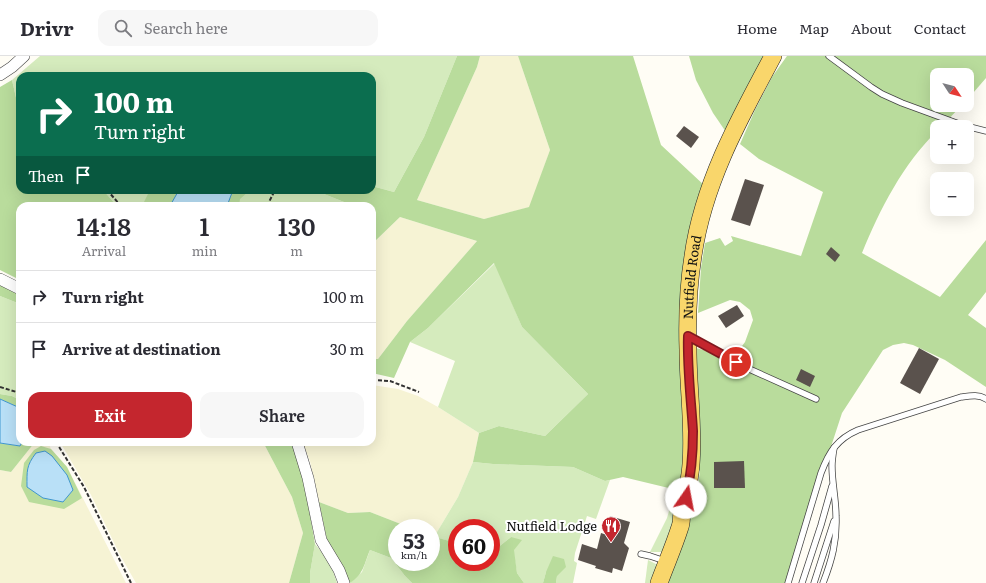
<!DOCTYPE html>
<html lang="en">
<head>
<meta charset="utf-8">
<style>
	:root { --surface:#fff; --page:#f7f7f7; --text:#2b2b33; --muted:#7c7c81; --line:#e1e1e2; --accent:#c4262e }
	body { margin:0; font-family:Literata,serif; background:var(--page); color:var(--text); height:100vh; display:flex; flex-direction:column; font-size:15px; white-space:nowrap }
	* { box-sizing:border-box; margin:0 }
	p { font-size:13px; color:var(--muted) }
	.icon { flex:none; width:22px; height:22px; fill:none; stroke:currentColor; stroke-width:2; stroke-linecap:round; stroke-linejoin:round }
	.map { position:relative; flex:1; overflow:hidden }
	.panel { position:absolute; left:16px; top:146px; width:360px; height:244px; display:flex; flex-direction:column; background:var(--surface); border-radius:12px; box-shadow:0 4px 16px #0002 }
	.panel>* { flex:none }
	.top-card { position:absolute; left:16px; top:16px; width:360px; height:122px; border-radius:12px; box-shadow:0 4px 16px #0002; background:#0b6e4f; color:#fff; overflow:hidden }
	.needle { width:26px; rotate:126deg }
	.tools { position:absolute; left:930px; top:12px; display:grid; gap:8px }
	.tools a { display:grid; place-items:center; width:44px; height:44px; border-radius:8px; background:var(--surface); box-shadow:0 4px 16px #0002; font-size:20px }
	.speed { position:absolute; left:388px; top:463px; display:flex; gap:8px; font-size:20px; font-weight:700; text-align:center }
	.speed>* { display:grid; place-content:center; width:52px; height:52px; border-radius:50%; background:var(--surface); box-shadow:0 4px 16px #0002; line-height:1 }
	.speed small { font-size:10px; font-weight:400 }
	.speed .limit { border:6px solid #d22; background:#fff; color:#111 }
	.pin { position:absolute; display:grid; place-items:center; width:34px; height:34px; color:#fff; margin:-17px; border:2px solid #fff; border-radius:50%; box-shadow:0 1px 4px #0007 }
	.me { position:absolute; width:44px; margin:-22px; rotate:12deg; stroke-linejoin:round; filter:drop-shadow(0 0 3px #0008) }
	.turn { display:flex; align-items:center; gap:14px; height:84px; padding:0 12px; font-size:18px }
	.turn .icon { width:52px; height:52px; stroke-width:2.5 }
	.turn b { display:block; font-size:28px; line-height:34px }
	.then { display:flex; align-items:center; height:38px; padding:0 12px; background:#0003; gap:8px; font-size:15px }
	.eta { display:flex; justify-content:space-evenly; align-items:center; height:68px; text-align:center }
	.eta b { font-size:24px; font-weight:600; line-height:28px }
	.cta { display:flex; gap:8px; margin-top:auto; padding:8px 12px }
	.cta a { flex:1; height:46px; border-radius:12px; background:var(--accent); color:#fff; font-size:16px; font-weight:600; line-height:46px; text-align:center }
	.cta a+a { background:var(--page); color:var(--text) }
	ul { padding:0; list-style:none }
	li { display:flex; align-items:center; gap:12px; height:52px; padding:0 12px; border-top:1px solid var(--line) }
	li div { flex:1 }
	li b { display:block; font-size:15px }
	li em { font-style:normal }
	header { display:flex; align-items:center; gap:24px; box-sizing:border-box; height:56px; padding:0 20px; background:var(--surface); border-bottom:1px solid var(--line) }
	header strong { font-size:19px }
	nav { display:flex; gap:22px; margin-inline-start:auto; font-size:14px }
	.search { width:280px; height:36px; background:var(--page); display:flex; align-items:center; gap:10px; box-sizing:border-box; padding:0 14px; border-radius:12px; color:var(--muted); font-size:15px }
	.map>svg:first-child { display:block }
</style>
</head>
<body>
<header>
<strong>Drivr</strong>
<div class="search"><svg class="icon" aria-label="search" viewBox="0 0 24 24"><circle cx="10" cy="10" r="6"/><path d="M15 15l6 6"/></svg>Search here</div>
<nav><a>Home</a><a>Map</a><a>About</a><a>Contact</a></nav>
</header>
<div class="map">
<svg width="986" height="527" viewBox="0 0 986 527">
	<rect width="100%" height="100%" fill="#fffdf5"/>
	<!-- farmland -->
	<g fill="#f6f3d4">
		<path d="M480 0H518L550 94 530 151 484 163 417 144 477 11Z"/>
		<path d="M400 161 477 185 407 265 378 303H372V188Z"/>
		<path d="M372 329 398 333 418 340 438 351 479 377 473 406 458 441 434 481 431 480V472H411L370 456 348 457 319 446 310 405 302 386H372Z"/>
		<path d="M35 386H48L51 393 67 411 126 527H0V414L11 416Z"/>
		<path d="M60 386H263L292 441 303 477 289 527H136L120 499 91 439Z"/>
	</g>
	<!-- green -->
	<g fill="#d5ebbd">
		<path d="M40 0H457L424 81 394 136 372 130V20H20V48L17 46 12 24Z"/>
		<path d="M103 134H314L354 150H117Z"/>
		<path d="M495 207 522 271 588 338 545 380 499 370 479 377 438 351 455 305 410 286 428 272Z"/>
		<path d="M0 240 20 248V344L12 340 0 338Z"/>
		<path d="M473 406 493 408 573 411 605 425 610 424 596 463 587 460 575 497 574 505 577 507 573 527H556L557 520 546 516 543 527H524L517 517 511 481 496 493 491 492V472H457V487L434 481 458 441Z"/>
		<path d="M681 423 673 472 662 496H650L667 462 675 434H677Z"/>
		<path d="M315 488 330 506 337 527H310V517Z"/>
		<path d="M370 494 391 502 405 520 412 527H350L362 516Z"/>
		<path d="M648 504 658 509 655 527H645Z"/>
	</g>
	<!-- forest -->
	<g fill="#b9dc9c">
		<path d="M457 0H480L477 11 417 144 484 163 529 151 550 94 518 0H633L661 89 705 130 686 389 681 423 677 434 623 421 605 425 573 411 493 408 473 406 479 377 499 370 545 380 588 338 522 271 494 207 428 272 410 286 394 322 372 317V303H378L407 265 477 185 400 161 372 188V150H354L314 134H372V130L394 136 424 81Z"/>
		<path d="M689 0H765L726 76 713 57 696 24Z"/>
		<path d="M787 0H986V22L967 44V19H937V49H962L941 71H937V75C903 108 880 153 862 197L940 241 986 184V236L968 259 986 272V331L945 304 913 289 904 287 893 289 883 294 842 357 805 470 787 527H659L682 457 694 455 700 415 695 410 696 292 730 301 737 297 745 286 753 264 750 254 740 246 730 244 698 257 701 212 705 187 720 182 725 190 733 185 731 180 801 200 823 136 759 103 740 88 755 54 772 21Z"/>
		<path d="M12 24 17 46 20 48V134H103L117 150H20V224L0 214V31Z"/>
		<path d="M150 134H179L171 148 172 150H142Z"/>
		<path d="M233 134H250L240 143 239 150H227Z"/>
		<path d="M0 228 20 238V248L0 240Z"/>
		<path d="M0 338 12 340 20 344V352L0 343Z"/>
		<path d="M22 386H35L11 416 0 414V387L20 390Z"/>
		<path d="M263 386H291L294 394 305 429 315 488 310 517V527H289L303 477 292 441Z"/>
		<path d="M41 390 51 393 67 411 82 442 64 453 29 446 21 430 24 407 34 394Z"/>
		<path d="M319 446 348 457 370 456 411 472H397V506H431V480L457 487V506H491V492L496 493 511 481 522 484 514 494 517 517 524 527H412L405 520 391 502 370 494C364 508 364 518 350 527L342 511 327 484Z"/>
		<path d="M553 500 564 503 566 511 557 520 556 527H543L546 516Z"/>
	</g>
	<!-- water -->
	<g fill="#b9e0f7" stroke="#3f96cf">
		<path d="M179 134H233L227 150H172L171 148Z"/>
		<path d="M0 343 20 352V386H22L20 390 0 387Z"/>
		<path d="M45 395 52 400 67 419 73 434 63 446 43 442 27 431C27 415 26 410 36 397Z"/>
	</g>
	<!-- building -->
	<g fill="#5a524d">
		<path d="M684 70 699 81 691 92 676 80Z"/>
		<path d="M745 123 764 129 750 170 731 164Z"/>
		<path d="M831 191 840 199 835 206 826 198Z"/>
		<path d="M737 249 744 260 726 272 718 260Z"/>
		<path d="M919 292 939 303 920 338 900 327Z"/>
		<path d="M801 313 815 320 810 331 796 324Z"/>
		<path d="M744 405 745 432H714V406Z"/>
		<path d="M610 460 630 466 624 487 629 492 622 515 613 512 612 517 595 512 596 510 578 504 582 488 597 493 601 477 604 478Z"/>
	</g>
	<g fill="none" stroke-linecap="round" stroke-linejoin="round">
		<!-- service casing -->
		<g stroke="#444" stroke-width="7">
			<g id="service">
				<path d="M829 0 871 31 882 38 902 47 962 69 986 75"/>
				<path d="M690 281 747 312 816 343"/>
				<path d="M641 498 650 500 665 505"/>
				<path d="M788 527 821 417C829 396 837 383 858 374L961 341C969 340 979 338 986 343"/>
				<path d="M802 527 821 469 832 430"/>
				<path d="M814 527 834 465"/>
				<path d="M823 527C832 504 837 485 836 460 836 444 832 427 832 410 832 404 833 398 834 392"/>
			</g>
		</g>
		<!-- minor casing -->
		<g stroke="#444" stroke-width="12">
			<g id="minor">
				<path d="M0 19 12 11 24 0"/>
				<path d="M0 223 20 233"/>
				<path d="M297 386 308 422 321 484 339 514 344 527"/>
			</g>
		</g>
		<!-- primary casing -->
		<g stroke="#222" stroke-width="18">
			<g id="primary">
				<path id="s1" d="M659 527C666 508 674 490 680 471 682 466 681 461 682 456 686 440 690 425 691 408 694 370 688 332 688 294 687 263 688 231 693 200 703 128 739 63 773 0"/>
			</g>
		</g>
		<!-- path -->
		<g stroke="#333" stroke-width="2" stroke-dasharray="4 2" stroke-linecap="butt">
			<path d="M107 134 121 150"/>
			<path d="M267 150 275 134"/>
			<path d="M372 324 390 325 419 336"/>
			<path d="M0 331 20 337"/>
			<path d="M56 386 84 431 131 527"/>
		</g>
		<!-- service -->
		<use href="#service" stroke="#fff" stroke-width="5.5"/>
		<!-- minor -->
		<use href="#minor" stroke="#fff" stroke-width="11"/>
		<!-- primary -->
		<use href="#primary" stroke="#f9d66b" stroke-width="17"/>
	</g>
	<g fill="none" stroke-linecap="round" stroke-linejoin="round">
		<!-- route casing -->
		<g stroke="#7f191e" stroke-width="10">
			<path id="route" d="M686 442C691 420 693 397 693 375 691 343 687 311 688 280L736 306"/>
		</g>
		<!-- route -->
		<use href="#route" stroke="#c4262e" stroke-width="7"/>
	</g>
	<!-- icons -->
	<defs>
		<g id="restaurant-pin" transform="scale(1)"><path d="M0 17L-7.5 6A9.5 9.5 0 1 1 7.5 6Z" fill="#c4262e" stroke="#fff"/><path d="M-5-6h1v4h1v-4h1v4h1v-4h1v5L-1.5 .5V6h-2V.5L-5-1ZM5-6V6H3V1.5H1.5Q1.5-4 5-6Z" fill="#fff"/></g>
	</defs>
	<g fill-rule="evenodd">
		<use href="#restaurant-pin" x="611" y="470"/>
	</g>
	<g text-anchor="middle" stroke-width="4" stroke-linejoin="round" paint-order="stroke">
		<!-- street labels -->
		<g font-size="13" fill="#111" stroke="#fff">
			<text dy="5" stroke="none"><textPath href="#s1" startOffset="311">Nutfield Road</textPath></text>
		</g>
		<!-- poi labels -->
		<g font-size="13" fill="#111" stroke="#fff" text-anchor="end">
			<text x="597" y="475">Nutfield Lodge</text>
		</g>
	</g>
</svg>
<div class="tools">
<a><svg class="needle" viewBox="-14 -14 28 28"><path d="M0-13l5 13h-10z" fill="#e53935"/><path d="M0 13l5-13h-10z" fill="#7c7c81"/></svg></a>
<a>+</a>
<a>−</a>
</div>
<div class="speed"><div>53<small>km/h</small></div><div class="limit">60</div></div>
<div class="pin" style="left:736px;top:306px;background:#d93025"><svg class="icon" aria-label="arrive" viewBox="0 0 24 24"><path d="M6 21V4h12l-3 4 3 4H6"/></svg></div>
<svg class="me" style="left:686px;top:442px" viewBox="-20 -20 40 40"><circle r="19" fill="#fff"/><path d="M0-13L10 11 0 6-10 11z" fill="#c4262e"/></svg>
<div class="top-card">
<div class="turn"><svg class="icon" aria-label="right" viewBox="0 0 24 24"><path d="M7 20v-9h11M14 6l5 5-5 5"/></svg><div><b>100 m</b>Turn right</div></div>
<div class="then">Then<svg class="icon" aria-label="arrive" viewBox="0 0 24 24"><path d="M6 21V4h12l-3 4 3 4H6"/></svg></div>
</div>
<section class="panel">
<div class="eta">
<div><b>14:18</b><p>Arrival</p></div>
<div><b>1</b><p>min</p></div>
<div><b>130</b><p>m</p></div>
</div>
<ul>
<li><svg class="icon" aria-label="right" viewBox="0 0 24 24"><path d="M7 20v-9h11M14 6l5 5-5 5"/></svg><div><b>Turn right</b></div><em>100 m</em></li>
<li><svg class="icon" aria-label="arrive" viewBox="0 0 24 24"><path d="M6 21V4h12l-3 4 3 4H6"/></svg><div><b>Arrive at destination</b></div><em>30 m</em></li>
</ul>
<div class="cta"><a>Exit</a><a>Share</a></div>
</section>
</div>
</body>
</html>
